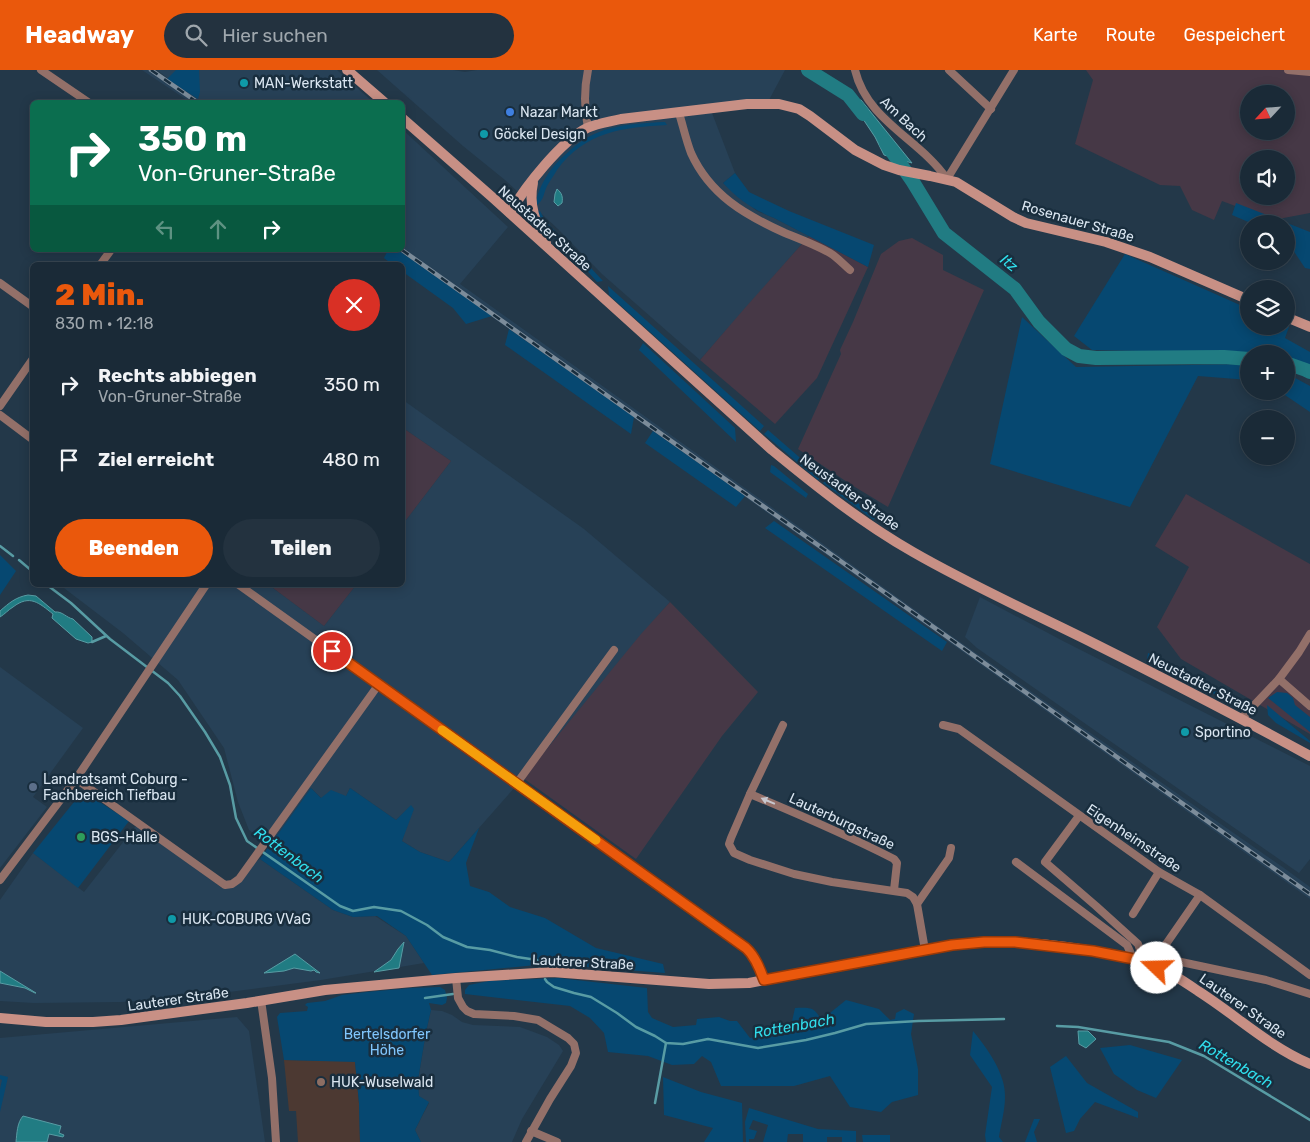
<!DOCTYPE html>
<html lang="de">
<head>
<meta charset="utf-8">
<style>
	:root { --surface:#1a2a37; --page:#23323f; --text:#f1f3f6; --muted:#9fa7ad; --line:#384652; --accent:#ea580c }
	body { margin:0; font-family:Rubik,sans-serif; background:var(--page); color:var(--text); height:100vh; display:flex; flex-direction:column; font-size:19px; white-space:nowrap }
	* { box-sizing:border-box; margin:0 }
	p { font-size:16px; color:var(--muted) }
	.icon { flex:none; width:28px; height:28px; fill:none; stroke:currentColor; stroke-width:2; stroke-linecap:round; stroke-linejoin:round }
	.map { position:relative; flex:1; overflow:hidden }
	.details { position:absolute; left:30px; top:192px; width:375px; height:325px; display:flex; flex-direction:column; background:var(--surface); border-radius:8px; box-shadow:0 2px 12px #0003,0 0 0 1px var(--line) }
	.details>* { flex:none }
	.top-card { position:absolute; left:30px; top:30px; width:375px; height:152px; border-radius:8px; box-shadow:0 2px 12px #0003,0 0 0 1px var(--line); background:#0b6e4f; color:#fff; overflow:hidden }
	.needle { width:32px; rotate:244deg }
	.buttons { position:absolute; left:1240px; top:15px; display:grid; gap:10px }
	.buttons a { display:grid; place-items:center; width:55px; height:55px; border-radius:50%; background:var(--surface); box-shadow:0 2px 12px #0003,0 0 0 1px var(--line); font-size:25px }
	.pin { position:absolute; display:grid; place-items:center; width:42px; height:42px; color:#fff; margin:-21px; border:2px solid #fff; border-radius:50%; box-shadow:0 1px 5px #0007 }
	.me { position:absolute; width:55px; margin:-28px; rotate:291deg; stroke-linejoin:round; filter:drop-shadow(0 0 4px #0008) }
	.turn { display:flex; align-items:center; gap:18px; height:105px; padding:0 25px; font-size:22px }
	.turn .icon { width:65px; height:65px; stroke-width:2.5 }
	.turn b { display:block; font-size:35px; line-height:42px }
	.lanes { display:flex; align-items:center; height:48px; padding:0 25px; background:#0003; justify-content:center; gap:25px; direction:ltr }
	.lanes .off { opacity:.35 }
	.round { display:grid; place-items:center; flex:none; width:52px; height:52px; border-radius:26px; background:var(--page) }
	.summary { display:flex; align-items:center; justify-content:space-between; height:85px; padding:0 25px }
	h1 { font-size:30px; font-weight:800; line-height:38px; color:var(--accent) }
	.primary-button { display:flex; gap:10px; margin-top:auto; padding:10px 25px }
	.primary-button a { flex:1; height:58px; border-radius:30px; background:var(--accent); color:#fff; font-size:20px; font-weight:800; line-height:58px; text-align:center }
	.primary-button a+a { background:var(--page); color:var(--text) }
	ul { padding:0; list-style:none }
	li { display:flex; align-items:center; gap:15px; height:75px; padding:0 25px }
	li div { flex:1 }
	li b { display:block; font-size:19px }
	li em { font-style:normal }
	header { display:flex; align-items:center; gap:30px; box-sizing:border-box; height:70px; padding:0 25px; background:var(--accent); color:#fff }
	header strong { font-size:24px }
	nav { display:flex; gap:28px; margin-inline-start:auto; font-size:18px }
	.search { width:350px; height:45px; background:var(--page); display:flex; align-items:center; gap:12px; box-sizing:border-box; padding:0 18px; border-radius:28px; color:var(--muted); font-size:19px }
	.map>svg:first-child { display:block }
</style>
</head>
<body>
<header>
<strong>Headway</strong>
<div class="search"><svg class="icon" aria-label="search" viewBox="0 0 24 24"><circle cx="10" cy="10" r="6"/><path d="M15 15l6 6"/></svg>Hier suchen</div>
<nav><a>Karte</a><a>Route</a><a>Gespeichert</a></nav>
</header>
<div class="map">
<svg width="1310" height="1072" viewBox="0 0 1310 1072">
	<rect width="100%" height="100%" fill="#233849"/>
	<!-- built -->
	<g fill="#274157">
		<path d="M142 0H154L182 19 157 0H337L373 32H190Z"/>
		<path d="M377 0H453L465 2 477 0H785L769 30 706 35 712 43 735 103 723 113 757 141 774 148 809 166 700 290 602 204 558 159 505 110 463 76Z"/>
		<path d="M403 60 508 157 460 214 953 567 1284 798 1310 817V829L398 180H402Z"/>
		<path d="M403 330 584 459 670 532 641 565 523 708 449 792 420 782 402 771 407 755 411 736 396 750 350 718 346 726 321 728 311 718 270 775 249 760 238 732 224 678 178 610 123 563 60 515H269L324 556 356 515H402L403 454 451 391 403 358Z"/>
		<path d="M980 527 1063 571 1310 696V789L1299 803 977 578 965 567Z"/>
		<path d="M0 597 83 658 33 727 47 737 0 798Z"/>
		<path d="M135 757H139L222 818 235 817 255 792 260 789 333 840 353 847 375 846 406 866 424 893 321 910 183 928 121 932 34 933 0 931V830L33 783 84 822Z"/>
		<path d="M431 940 442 941 452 945 462 952 473 955 520 957 547 967 559 975 563 981 522 1049 512 1072H421L415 1060 429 1033 419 1026 418 1010 426 962Z"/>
		<path d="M237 947 249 961 265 1072H0V968Z"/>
	</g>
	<!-- industrial -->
	<g fill="#463846" fill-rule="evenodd">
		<path d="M1086 0H1310V143L1273 150 1222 131 1214 150 1192 140 1180 116 1160 115 1075 74 1093 10ZM1249 24H1286V61H1249ZM1249 89H1286V126H1249Z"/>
		<path d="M809 166 868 197 817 308 775 354 700 290 744 239Z"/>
		<path d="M912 168 943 185V200L984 220 888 437 850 414 798 379 841 284 840 280 853 252 881 184 899 171Z"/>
		<path d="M403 358 451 391 403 454Z"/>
		<path d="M1186 424 1310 494V664L1181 589 1157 557 1189 497 1155 476Z"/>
		<path d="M269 515H356L324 556Z"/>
		<path d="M670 532 758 622 722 666 636 789 523 708 641 564Z"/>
	</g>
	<!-- education -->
	<path fill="#4c3932" d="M284 990 355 991 359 1033 360 1072H298L296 1041H289Z"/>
	<!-- green -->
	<g fill="#064871">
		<path d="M176 0H199L200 22 198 29 167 9Z"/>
		<path d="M665 52 667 55C624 57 584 62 557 100 554 105 550 111 547 116 543 125 544 130 536 136 536 124 542 114 548 104 553 96 559 90 566 84 595 55 626 54 665 52Z"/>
		<path d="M735 103 749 122 789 141 874 175 868 197 774 148C752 139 739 130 723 113Z"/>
		<path d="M1236 133 1310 162V199L1305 198 1293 180 1286 175V154H1253L1232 145Z"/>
		<path d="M540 141 546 152 577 183 603 211 597 212C588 202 580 192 571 182 557 169 543 160 535 142Z"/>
		<path d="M388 180H398L492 246 466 254 453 238 403 202 402 195H393L384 188Z"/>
		<path d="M1125 184 1249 239V256H1286L1289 257 1285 268 1310 282V298L1301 292 1286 287V284L1092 280 1074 266Z"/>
		<path d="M608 216 764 356 760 361 609 225Z"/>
		<path d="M1022 247 1076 297 1249 294V310L1198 306 1130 437 990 394Z"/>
		<path d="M509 259 634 347 631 364 505 275Z"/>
		<path d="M643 273 735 358 736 372 639 280Z"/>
		<path d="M1286 303 1310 316V342L1279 321H1286Z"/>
		<path d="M768 360 821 406 818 410 764 364Z"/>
		<path d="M653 361 745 426 736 437 645 373Z"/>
		<path d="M771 395 774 396 808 424 806 428 770 402Z"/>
		<path d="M826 410 873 444 875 446 874 450 823 413Z"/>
		<path d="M774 451 947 572 942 581 765 458Z"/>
		<path d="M0 485 16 501 0 525Z"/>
		<path d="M1148 583 1222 620V628L1147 589Z"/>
		<path d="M1277 622 1287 623 1293 628 1295 635 1310 647V662L1268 628Z"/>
		<path d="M1267 635 1310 671V673L1276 653 1268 645Z"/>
		<path d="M311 718 321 728 331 720 346 726 350 718 396 750 411 735 414 739 402 771 420 782 449 792 479 758 466 793 470 816 489 822 510 837 545 848 596 878 663 894 665 903 547 894 432 905 406 866 377 846 353 847 333 840 260 789Z"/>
		<path d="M82 722H84L129 751 78 818 33 783Z"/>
		<path d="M558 908 647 918 648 942 652 948 673 957 696 955 697 949 719 947 730 951H737L750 968 790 960 795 938C816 937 814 939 825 955V947L846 930 879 939 890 950 895 949 896 943 904 939 914 944 911 964 918 999V1025L892 1032 881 1042 850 1037 830 1006 794 1016H721L711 992 702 986 694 994 672 995 648 986 608 982 604 963 590 948 570 936 465 924V920L469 915 489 911Z"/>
		<path d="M440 917 445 920 447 928 446 933 442 935 429 933 431 940 426 962 418 1010 419 1026 429 1032 415 1060 421 1072H360L359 1033 355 992 284 990 277 947 280 943 307 941 308 937 305 935 307 933 325 931 342 925 367 922 411 918Z"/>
		<path d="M973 961C987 978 1006 1004 1005 1027 1005 1040 1001 1054 999 1067L1003 1072H986L985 1065 992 1017 970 985Z"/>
		<path d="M1130 975 1182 990 1156 1028 1137 1020 1114 1004 1100 978Z"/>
		<path d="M1066 986 1087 1013 1138 1042V1048L1095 1032 1080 1049 1074 1061 1066 1063 1050 997Z"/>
		<path d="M0 1005 8 1007 0 1042V1019L2 1010 0 1009Z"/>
		<path d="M663 1007 701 1022 742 1033 743 1072H704L713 1058 664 1045Z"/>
		<path d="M749 1038 818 1059 856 1061V1072H842V1067H827V1072H803V1064H788L787 1072H763L768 1055 753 1050 749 1059 757 1061 754 1069H749V1072H746L745 1052Z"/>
		<path d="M1034 1049H1040L1034 1062 1037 1072H1025Z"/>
		<path d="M862 1065H890V1072H863Z"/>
	</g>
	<!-- water -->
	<g fill="#217c83" stroke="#589ca4">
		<path d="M861 30 912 93 884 85 875 67 853 34 848 31Z"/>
		<path d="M557 119C562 123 563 127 562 133L558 136 554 132 555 124Z"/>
		<path d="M28 525 36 526 55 542C62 541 67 548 73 549L92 567V572L88 573 76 569 52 548 53 544C39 533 30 524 13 537 8 540 5 544 0 547V541C9 533 16 527 28 525Z"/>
		<path d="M404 872 399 898 374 902 391 890 398 879Z"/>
		<path d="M295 884 320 903 316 902 314 900 311 901 294 898 284 901 264 903Z"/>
		<path d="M0 901 36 923H35L25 918 0 913Z"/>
		<path d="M1078 961H1088L1096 969 1086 978 1079 974Z"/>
		<path d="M23 1046 61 1056 59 1063 64 1065 63 1067 49 1064 47 1072H16C17 1063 17 1053 23 1046Z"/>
	</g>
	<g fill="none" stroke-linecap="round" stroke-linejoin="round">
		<!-- stream -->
		<g stroke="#589ca4" stroke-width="2.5">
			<path d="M0 476 13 486"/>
			<path d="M19 490 32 501"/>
			<path d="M47 515 71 533 110 569 168 613 180 626 205 662 220 687 230 715 236 748 247 771 340 836 353 841 374 837 401 841 427 855 443 867 467 877 490 880 517 887 537 890 539 896"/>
			<path d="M92 572 106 566"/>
			<path d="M545 909 547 912 554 917 574 923 591 927 617 943 636 957 655 966 666 973 683 974 708 969 758 978 806 970 835 963 866 954 918 951 1004 949"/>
			<path d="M425 928 453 924"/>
			<path d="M1057 956 1078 957 1169 972 1204 986 1310 1050"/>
			<path d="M655 1033 666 973"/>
		</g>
		<!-- river -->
		<g stroke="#217c83" stroke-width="14">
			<path d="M808 0 848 25 863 44"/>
			<path d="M886 73 913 112 944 163 1015 219 1039 252 1066 279 1079 286 1096 288 1224 287 1249 289"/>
			<path d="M1286 293 1306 300 1310 302"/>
		</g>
		<!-- street -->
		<g stroke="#937069" stroke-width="8">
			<path d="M41 0 88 32"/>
			<path d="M588 0C584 19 584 38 588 58"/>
			<path d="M855 0C867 51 920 69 947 109L1014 0"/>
			<path d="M949 0 991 39"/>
			<path d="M1288 0 1310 2"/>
			<path d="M679 43C683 56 686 70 691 83 710 125 745 145 785 163 800 169 816 175 830 183 837 187 844 195 850 200"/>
			<path d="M100 195 111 180"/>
			<path d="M0 213 32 236"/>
			<path d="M0 336 32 290"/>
			<path d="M0 345 32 369"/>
			<path d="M239 515 746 878C755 886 760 899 764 910"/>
			<path d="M1279 609 1310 636"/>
			<path d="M1241 649 1279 609 1299 582 1310 564"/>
			<path d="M783 655 750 724 731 768 729 774 734 783 750 790 794 804 832 812 907 823 913 827 917 834"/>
			<path d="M943 655 959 659 1159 802 1200 825 1310 905"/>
			<path d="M76 709 225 815 232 814 239 809 379 614"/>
			<path d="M517 713 614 580"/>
			<path d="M750 724C798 744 847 765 894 789L897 793 894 820"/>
			<path d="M1079 746 1045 792 1096 836 1138 874 1144 891 1167 889 1266 910 1310 924"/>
			<path d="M1016 792 1127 875 1133 888"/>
			<path d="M0 810 76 709 206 515"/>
			<path d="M1133 844 1159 802"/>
			<path d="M1164 877 1200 825"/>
			<path d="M925 880 917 834 949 788 951 778"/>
			<path d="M456 908 458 928 463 937 467 941 474 944 514 946 538 950 568 968 574 974 576 983 571 996 550 1029 526 1072"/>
			<path d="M261 930 272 1008 276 1072"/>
			<path d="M531 1061 557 1072"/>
		</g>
		<!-- secondary -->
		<g stroke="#c89085" stroke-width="10">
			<path d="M347 0 384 32"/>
			<path d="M402 48 492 127 772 380C817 417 862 453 913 482 972 516 1035 544 1095 574 1167 610 1239 647 1310 686"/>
			<path d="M533 113C528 135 536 154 546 173"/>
			<path d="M510 143C524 118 561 71 587 58 598 53 609 52 621 49L747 34H779L799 39 810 46 855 80 884 95 899 100 930 106 956 112 1013 147 1026 153 1106 172 1150 187 1249 230"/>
			<path d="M1286 247 1310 257"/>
			<path d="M0 948 46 952H93L121 950 247 933 325 920 456 908 552 902 709 914 749 913 952 875C1002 868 1054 874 1104 883 1117 886 1132 887 1145 892 1164 898 1182 910 1198 921 1236 945 1268 976 1310 994"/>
		</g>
		<!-- rail casing -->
		<g stroke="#7c8c9a" stroke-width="4.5">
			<g id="rail">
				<path d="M151 0 197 32"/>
				<path d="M402 180 1310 824"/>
			</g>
		</g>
		<!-- rail -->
		<use href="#rail" stroke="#192e3e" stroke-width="2.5" stroke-dasharray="8" stroke-linecap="butt"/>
	</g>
	<!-- one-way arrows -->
	<defs><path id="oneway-solid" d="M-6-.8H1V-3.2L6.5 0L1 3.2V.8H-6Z" transform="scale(1.25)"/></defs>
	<use fill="#c8c8cf" href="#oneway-solid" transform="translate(768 731) rotate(-157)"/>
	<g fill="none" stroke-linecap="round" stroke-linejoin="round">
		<!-- route casing -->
		<g stroke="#983908" stroke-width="12">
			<path id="route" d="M332 581 746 878C755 886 760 899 764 910L952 875 984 872H1015L1093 881 1144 891 1157 898"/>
		</g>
		<!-- route -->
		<use href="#route" stroke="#ea580c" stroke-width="9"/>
		<!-- slow -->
		<path stroke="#f59e0b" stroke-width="9" d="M442 660 596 770"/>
	</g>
	<!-- markers -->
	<g fill="#0f9aa8" stroke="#192e3e" stroke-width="2">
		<circle cx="244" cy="13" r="5"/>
		<circle cx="484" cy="64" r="5"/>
		<circle cx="1185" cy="662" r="5"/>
		<circle cx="172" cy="849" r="5"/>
	</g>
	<circle fill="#3f7fe0" stroke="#192e3e" stroke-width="2" cx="510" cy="42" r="5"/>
	<circle fill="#5c6f8a" stroke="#192e3e" stroke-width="2" cx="33" cy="717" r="5"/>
	<circle fill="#2e9e5b" stroke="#192e3e" stroke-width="2" cx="81" cy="767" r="5"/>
	<circle fill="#8d6e63" stroke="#192e3e" stroke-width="2" cx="321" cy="1012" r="5"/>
	<g text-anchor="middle" stroke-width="5" stroke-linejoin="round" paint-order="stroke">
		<!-- poi labels -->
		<g font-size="14" fill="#dae6f1" stroke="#192e3e" text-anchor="start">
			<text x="254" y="18">MAN-Werkstatt</text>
			<text x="520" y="47">Nazar Markt</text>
			<text x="494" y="69">Göckel Design</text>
			<text x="1195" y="667">Sportino</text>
			<text x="43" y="714">Landratsamt Coburg -<tspan x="43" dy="16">Fachbereich Tiefbau</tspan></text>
			<text x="91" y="772">BGS-Halle</text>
			<text x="182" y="854">HUK-COBURG VVaG</text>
			<text x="331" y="1017">HUK-Wuselwald</text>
		</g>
		<!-- street labels -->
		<g font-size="14" fill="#dae6f1" stroke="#192e3e">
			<text transform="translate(904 49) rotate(43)" y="5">Am Bach</text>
			<text transform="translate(1078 151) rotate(16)" y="5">Rosenauer Straße</text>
			<text transform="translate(545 158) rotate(42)" y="5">Neustadter Straße</text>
			<text transform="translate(850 422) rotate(36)" y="5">Neustadter Straße</text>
			<text transform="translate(1203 614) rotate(27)" y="5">Neustadter Straße</text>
			<text transform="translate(842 751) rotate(25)" y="5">Lauterburgstraße</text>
			<text transform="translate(1134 768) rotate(34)" y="5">Eigenheimstraße</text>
			<text transform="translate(583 892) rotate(3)" y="5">Lauterer Straße</text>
			<text transform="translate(178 929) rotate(-8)" y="5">Lauterer Straße</text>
			<text transform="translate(1243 936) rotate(35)" y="5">Lauterer Straße</text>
		</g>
		<!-- park labels -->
		<g font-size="14" fill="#80c6fd" stroke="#192e3e">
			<text x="387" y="969">Bertelsdorfer<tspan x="387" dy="16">Höhe</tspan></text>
		</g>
		<!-- water labels -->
		<g font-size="15" font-style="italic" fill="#30deec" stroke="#192e3e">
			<text transform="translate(1009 193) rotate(38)" y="5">Itz</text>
			<text transform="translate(289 785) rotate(37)" y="5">Rottenbach</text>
			<text transform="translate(794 956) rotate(-10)" y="5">Rottenbach</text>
			<text transform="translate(1236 994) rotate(30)" y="5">Rottenbach</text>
		</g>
	</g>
</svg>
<div class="buttons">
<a><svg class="needle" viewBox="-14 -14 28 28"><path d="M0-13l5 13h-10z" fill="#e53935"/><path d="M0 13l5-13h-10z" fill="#9fa7ad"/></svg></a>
<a><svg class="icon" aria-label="sound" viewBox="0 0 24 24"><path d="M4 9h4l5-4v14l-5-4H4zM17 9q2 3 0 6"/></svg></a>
<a><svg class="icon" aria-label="search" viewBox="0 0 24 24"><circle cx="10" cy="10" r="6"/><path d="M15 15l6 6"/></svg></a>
<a><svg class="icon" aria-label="layers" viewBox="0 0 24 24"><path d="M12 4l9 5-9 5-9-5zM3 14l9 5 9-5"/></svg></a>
<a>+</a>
<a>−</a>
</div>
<div class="pin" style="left:332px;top:581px;background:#d93025"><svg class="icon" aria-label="arrive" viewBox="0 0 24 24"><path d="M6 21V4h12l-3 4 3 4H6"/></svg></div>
<svg class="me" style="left:1157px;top:898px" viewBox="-20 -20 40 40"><circle r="19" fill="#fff"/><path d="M0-13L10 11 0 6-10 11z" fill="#ea580c"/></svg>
<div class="top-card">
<div class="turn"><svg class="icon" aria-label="right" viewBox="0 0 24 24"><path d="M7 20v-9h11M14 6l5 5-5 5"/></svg><div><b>350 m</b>Von-Gruner-Straße</div></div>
<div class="lanes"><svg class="icon off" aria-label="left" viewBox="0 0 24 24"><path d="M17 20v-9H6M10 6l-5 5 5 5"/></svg><svg class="icon off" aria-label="ahead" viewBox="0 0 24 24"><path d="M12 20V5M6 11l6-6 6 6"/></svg><svg class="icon" aria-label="right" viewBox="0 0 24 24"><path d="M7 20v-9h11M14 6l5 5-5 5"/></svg></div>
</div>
<section class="details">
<div class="summary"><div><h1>2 Min.</h1><p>830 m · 12:18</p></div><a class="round" style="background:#d93025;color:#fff"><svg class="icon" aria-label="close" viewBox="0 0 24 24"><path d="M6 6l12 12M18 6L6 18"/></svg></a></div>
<ul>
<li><svg class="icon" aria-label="right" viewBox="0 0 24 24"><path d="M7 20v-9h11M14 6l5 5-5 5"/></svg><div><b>Rechts abbiegen</b><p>Von-Gruner-Straße</p></div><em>350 m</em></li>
<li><svg class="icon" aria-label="arrive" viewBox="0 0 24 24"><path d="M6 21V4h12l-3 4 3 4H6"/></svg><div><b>Ziel erreicht</b></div><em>480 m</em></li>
</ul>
<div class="primary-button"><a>Beenden</a><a>Teilen</a></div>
</section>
</div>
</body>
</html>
